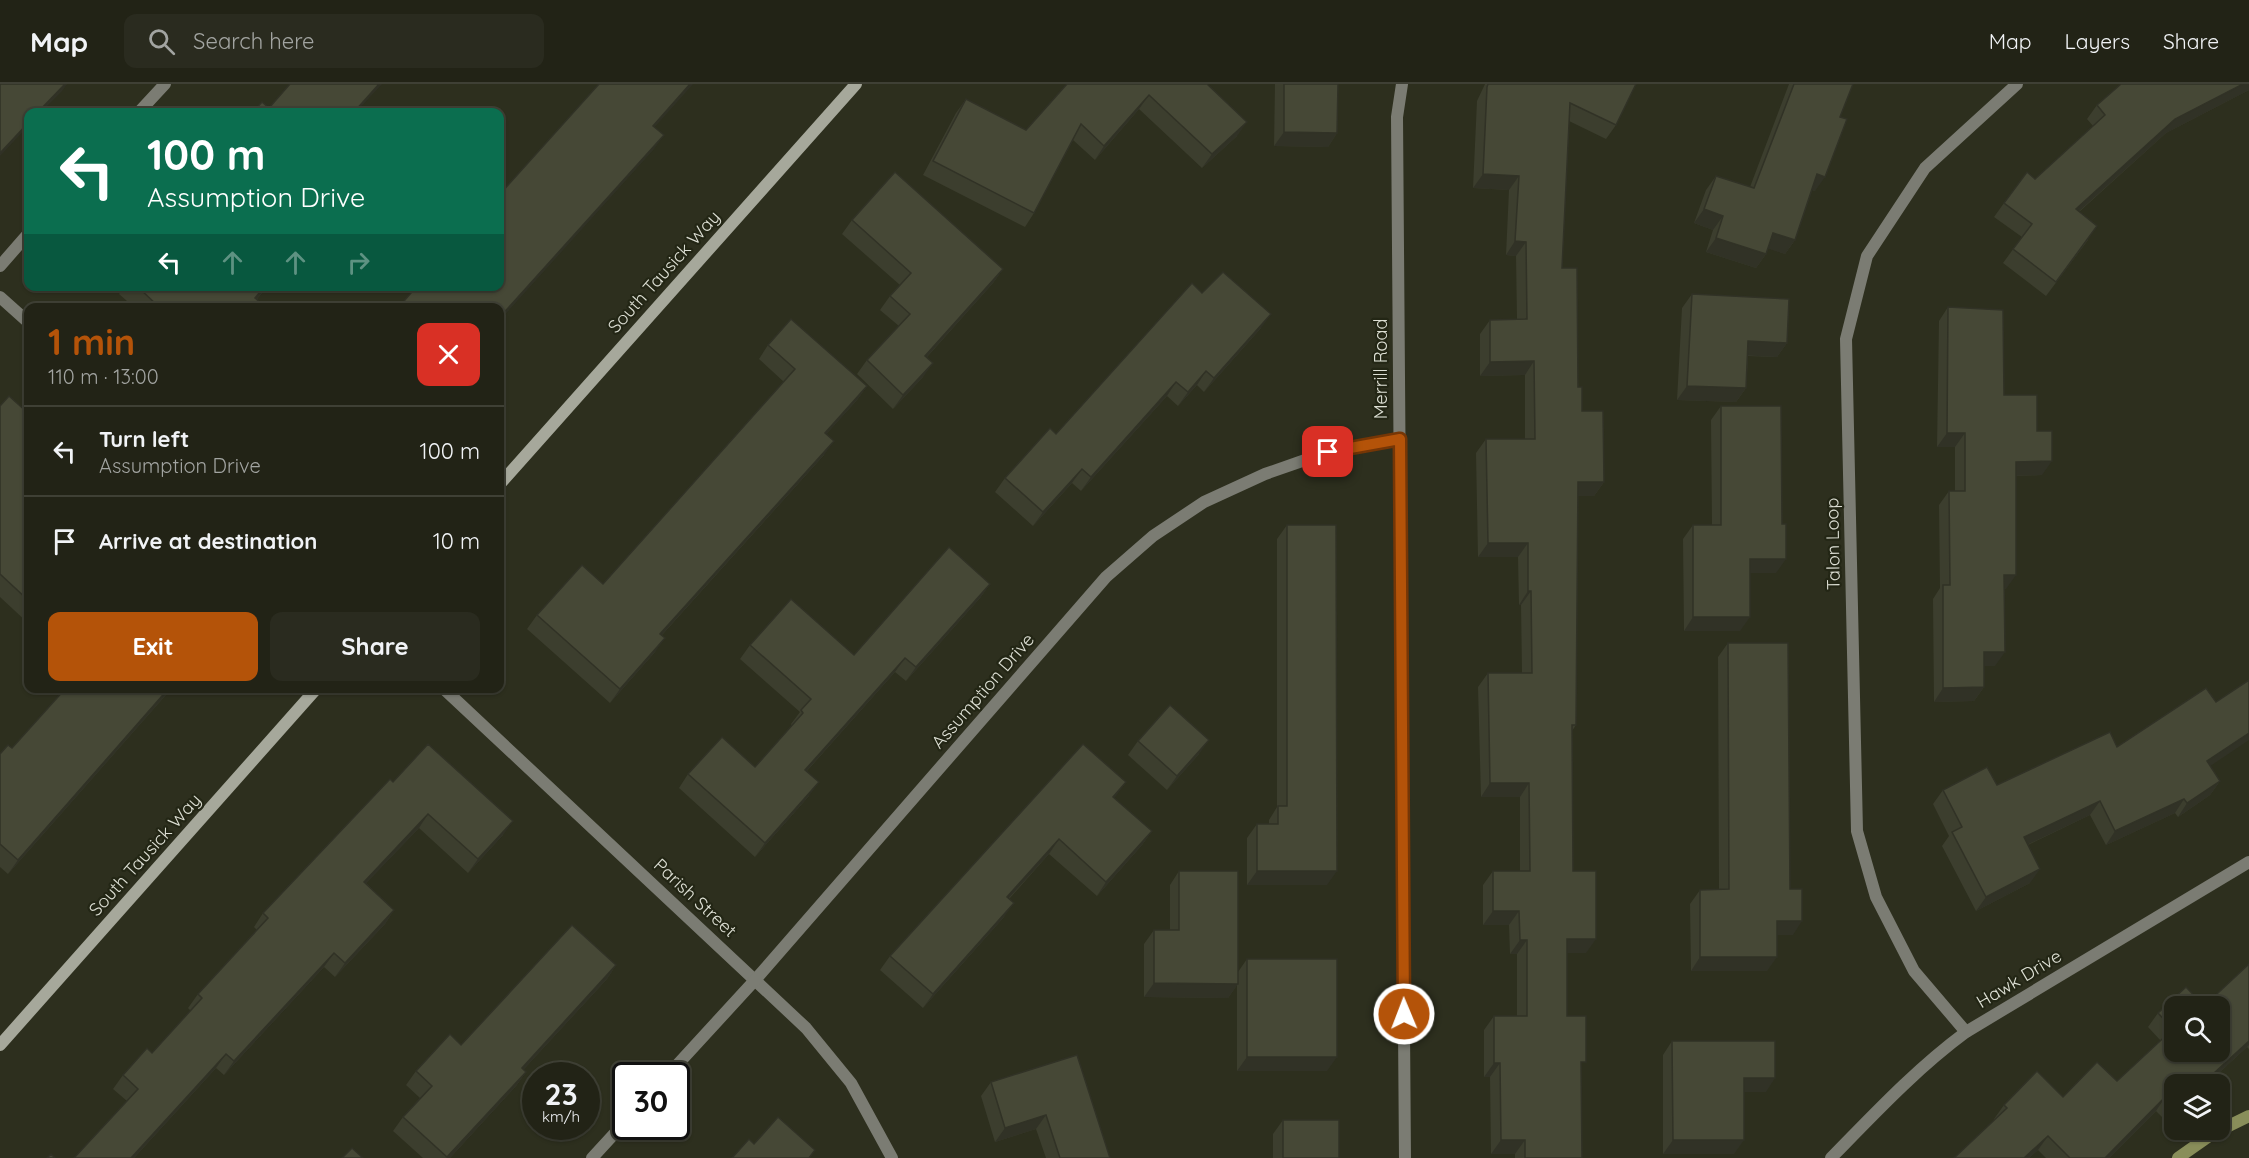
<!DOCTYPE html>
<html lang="en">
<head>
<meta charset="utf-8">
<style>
	:root { --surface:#222316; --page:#2a2b1f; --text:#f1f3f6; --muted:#a2a4a1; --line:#3f4035; --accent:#b45309 }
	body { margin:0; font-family:Quicksand,sans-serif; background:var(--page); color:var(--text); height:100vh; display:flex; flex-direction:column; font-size:22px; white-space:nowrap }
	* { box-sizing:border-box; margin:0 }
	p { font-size:20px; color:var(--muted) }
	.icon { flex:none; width:33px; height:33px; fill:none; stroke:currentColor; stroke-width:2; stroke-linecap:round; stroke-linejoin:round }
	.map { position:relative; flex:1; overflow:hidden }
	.details { position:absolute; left:24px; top:219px; width:480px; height:390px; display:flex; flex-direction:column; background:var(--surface); border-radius:12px; box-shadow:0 2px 4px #0004,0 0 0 2px var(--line) }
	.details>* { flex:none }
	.top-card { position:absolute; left:24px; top:24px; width:480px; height:183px; border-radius:12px; box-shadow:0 2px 4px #0004,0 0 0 2px var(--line); background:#0b6e4f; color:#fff; overflow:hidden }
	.tools { position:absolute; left:2164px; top:912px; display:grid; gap:12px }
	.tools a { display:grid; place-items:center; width:66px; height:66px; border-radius:12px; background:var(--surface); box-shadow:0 2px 4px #0004,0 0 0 2px var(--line); font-size:30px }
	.speed { position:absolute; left:522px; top:978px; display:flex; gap:12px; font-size:30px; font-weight:700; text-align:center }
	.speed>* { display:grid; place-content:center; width:78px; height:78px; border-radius:50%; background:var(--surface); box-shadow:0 2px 4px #0004,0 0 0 2px var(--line); line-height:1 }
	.speed small { font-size:15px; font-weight:400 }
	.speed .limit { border:3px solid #111; border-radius:9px; background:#fff; color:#111 }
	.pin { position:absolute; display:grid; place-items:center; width:51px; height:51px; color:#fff; margin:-26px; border-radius:12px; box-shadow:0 3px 9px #0006 }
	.me { position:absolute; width:66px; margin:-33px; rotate:359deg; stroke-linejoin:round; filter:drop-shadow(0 0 4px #0008) }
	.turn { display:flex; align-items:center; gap:21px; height:126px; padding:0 24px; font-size:27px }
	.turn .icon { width:78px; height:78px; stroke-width:2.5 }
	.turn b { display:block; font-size:42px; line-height:51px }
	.lanes { display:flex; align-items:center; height:57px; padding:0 24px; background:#0003; justify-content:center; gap:30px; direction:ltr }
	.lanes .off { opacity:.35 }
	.round { display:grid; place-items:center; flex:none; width:63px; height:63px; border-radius:12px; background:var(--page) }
	.summary { display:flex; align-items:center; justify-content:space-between; height:102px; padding:0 24px }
	h1 { font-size:36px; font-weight:700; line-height:45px; color:var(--accent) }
	.primary-button { display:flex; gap:12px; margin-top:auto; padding:12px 24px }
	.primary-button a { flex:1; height:69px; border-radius:12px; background:var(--accent); color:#fff; font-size:24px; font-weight:700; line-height:69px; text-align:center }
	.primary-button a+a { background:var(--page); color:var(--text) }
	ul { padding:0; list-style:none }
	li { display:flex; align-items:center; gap:18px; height:90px; padding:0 24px; border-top:2px solid var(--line) }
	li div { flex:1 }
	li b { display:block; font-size:22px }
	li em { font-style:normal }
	header { display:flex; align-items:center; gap:36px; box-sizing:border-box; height:84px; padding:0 30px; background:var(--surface); border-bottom:2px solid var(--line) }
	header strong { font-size:28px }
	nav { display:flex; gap:33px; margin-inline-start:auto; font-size:21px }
	.search { width:420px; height:54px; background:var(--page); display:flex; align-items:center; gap:15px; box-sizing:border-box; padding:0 21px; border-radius:12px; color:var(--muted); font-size:22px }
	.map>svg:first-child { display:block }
</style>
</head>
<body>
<header>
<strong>Map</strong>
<div class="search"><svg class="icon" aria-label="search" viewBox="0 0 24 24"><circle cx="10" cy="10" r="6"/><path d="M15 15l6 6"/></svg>Search here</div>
<nav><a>Map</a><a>Layers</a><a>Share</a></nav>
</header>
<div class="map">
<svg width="2249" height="1074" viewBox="0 0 2249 1074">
	<rect width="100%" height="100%" fill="#2d2f1e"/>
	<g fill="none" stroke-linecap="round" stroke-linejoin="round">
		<!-- stream -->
		<path stroke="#898e5a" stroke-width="12" d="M2178 1074 2212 1050 2249 1032"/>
		<!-- minor -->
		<g stroke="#7b7c73" stroke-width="12">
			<path d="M1402 0 1397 33 1405 1074"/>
			<path d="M139 28 165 0"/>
			<path d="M0 182 28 150"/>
			<path d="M0 213 28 238"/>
			<path d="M443 604 806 944 851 999 892 1074"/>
			<path d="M1966 948 1914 887 1876 813 1857 747 1846 255 1867 172 1925 84 2017 0"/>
			<path d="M667 992 756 895 1106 493 1153 452 1204 418 1265 390 1328 368 1400 355"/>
			<path d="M592 1074 626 1037"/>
			<path d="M1831 1074C1875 1029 1916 985 1966 948L2249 778"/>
		</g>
		<!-- secondary -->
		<g stroke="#a6a89b" stroke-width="12">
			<path d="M500 400 856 0"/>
			<path d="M0 961 317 604"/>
		</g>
	</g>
	<!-- wall -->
	<g fill="#3c3e2e">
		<path d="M1067 0H1207L1237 52 1202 84 1139 25 1095 76 1073 56 1034 129 1025 143 923 91 956 29 966 15 1026 46Z"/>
		<path d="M1275 0H1338L1337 49 1328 63 1274 62Z"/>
		<path d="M1485 0H1636L1616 41 1606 55 1569 37 1562 184 1582 327 1604 398 1594 412H1578L1576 641 1572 647 1573 787 1586 869H1567V932L1581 984 1582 1074H1515V1070H1491L1490 993H1484V946L1494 932H1517V870H1510L1509 841H1483V801L1493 787H1520V713H1481L1478 603 1488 589H1522L1521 521H1519L1518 473H1478L1476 369 1486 355H1525V291L1480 292V250L1490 236 1517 235 1516 172 1506 171 1509 106 1473 104 1477 17Z"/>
		<path d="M1789 0H1853L1840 33 1815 107 1812 106 1795 156 1785 170 1768 164 1766 170 1756 184 1706 168 1713 146 1694 139 1706 106 1716 92 1750 103Z"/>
		<path d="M2249 0V6L2166 49 2079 128 2088 156 2046 212 2003 179 2022 153 1994 133 2004 119 2035 95 2093 42 2087 35 2097 21Z"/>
		<path d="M852 136 1003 185 993 199 927 273 923 293 893 325 857 290 867 276 899 242 880 226 890 212 900 201 842 150Z"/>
		<path d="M124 202H268L257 215 263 224H135L119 210Z"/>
		<path d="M1202 209 1261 244 1204 308 1197 301 1178 322 1167 312 1081 407 1072 399 1033 442 995 408 1005 394 1056 350Z"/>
		<path d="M1692 210 1787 259 1777 273 1748 272 1746 304 1736 318 1677 316 1682 224Z"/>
		<path d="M1948 223 2004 311 2037 347 2042 391 2016 392 2006 505H2004L1995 582H1984V603L1974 617 1934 618 1933 515 1940 504 1939 421 1949 407H1955V363H1937L1939 237Z"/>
		<path d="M768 261 867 302 857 316 826 350 824 371 662 551 655 568 610 619 527 545 537 531 603 500 784 298 759 275Z"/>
		<path d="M0 322 28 329V539L0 513Z"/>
		<path d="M1721 322 1776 489H1750L1740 547H1684L1683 455 1693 441H1712L1711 336Z"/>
		<path d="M1287 441 1327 801H1247V754L1257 740H1269V736L1277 723V455Z"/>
		<path d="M990 500 980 514 906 597 895 588 806 688 809 712 755 773 679 704 688 690 755 683 792 642 791 640 800 628 740 575 750 561 854 571Z"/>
		<path d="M1728 559 1790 805 1793 851H1777L1767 887H1691L1690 820 1700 806H1719L1718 573Z"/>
		<path d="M66 604H172L8 790 0 783V670L12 664Z"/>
		<path d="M1138 657 1199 670 1167 706 1128 671Z"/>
		<path d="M2117 663 2210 682 2220 697 2210 711 2178 733 2175 729 2106 761 2090 731 2028 761 2030 799 1976 827 1942 762 1949 752 1933 720 1943 706 1997 701Z"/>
		<path d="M393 698 503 751 468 789 419 744 366 799 394 826 385 840 335 893 324 883 224 991 216 984 134 1074H74L127 1017 113 1005 123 991 152 969 191 927 188 924 198 910 257 846 254 843 263 829Z"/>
		<path d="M1114 714 1152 747 1142 761 1097 812 1049 770 1009 815 1004 833 923 924 880 886 890 872Z"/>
		<path d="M1179 787 1238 888 1247 875 1327 987H1237V901L1228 914 1144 913V860L1154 846H1170V801Z"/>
		<path d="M2249 880V965L2247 963 2207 1000H2175V1030L2167 1038 2156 1027 2109 1074H2046L2038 1066 2029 1074H1954L1995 1036 1994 1035 2004 1021 2063 1013 2117 997 2161 957 2148 943 2158 929 2204 922Z"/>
		<path d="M616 881 607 895 523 986 526 988 516 1002 450 1074H423L393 1047 403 1033 420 1014 406 1001 416 987 461 961Z"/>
		<path d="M1672 957 1766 1008H1744L1734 1070H1663V971Z"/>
		<path d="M1077 971 1110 1074H1046L1036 1045 995 1058 981 1012 991 998Z"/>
		<path d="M1283 1036 1339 1074H1273V1050Z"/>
	</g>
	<!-- shaded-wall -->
	<g fill="#313226">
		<path d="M65 0H67L62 7 41 28H38Z"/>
		<path d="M379 0H382L356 28H354Z"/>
		<path d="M690 0H693L643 56 653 42Z"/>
		<path d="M2243 0H2249V6L2166 49 2066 139 2076 125 2175 35Z"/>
		<path d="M1149 11 1139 25 1095 76 1104 62Z"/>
		<path d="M1247 38 1237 52 1202 84 1212 70Z"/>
		<path d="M28 39V42L0 72V69Z"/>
		<path d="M1284 48 1337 49 1328 63 1274 62Z"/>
		<path d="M664 51 654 65 500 236V233Z"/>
		<path d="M1483 90 1519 92 1509 106 1473 104Z"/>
		<path d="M1817 90 1825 93 1815 107 1807 104Z"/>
		<path d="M1704 125 1723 132 1713 146 1694 139Z"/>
		<path d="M1773 149 1795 156 1785 170 1763 163Z"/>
		<path d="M1716 154 1766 170 1756 184 1706 168Z"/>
		<path d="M1515 157 1526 158 1516 172 1506 171Z"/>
		<path d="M1003 185 993 199 915 286 925 272Z"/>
		<path d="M265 202H268L249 224 255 214Z"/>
		<path d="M1271 230 1261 244 1204 308 1214 294Z"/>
		<path d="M1748 257 1787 259 1777 273 1739 271Z"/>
		<path d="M1534 277 1525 291 1480 292 1490 278Z"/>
		<path d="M933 279 923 293 893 325 903 311Z"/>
		<path d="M1206 287 1197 301 1178 322 1188 308Z"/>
		<path d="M1176 298 1167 312 1081 407 1091 393Z"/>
		<path d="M867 302 857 316 815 363 825 349Z"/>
		<path d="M1687 302 1746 304 1736 318 1677 316Z"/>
		<path d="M1947 349H1965L1955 363H1937Z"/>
		<path d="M834 357 824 371 650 564 660 550Z"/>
		<path d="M2052 377 2042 391 2006 392 2016 378Z"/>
		<path d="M1082 385 1072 399 1033 442 1043 428Z"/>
		<path d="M1578 398H1604L1594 412H1568Z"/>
		<path d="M1488 459H1528L1518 473H1478Z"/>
		<path d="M1750 475H1786L1776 489H1740Z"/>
		<path d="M2004 491H2016L2006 505H1994Z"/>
		<path d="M990 500 980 514 906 597 916 583Z"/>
		<path d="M1528 507H1531L1521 521H1519Z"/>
		<path d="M1693 533H1750L1740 547H1684Z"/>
		<path d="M665 554 655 568 610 619 620 605Z"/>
		<path d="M1984 568H2005L1995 582H1974Z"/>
		<path d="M905 574 895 588 795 700 805 686Z"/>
		<path d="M1984 603 1974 617 1934 618 1943 604Z"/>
		<path d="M169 604H172L8 790 18 776Z"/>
		<path d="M2249 649V656L2197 691 2207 677Z"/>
		<path d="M1209 656 1199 670 1167 706 1177 692Z"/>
		<path d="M2220 697 2210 711 2178 733 2187 719Z"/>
		<path d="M819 698 809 712 755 773 765 759Z"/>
		<path d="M1126 698 1116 712 1103 727 1113 713Z"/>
		<path d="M1490 699H1529L1520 713H1481Z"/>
		<path d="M2184 715 2175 729 2106 761 2115 747Z"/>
		<path d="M2100 717 2090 731 2014 767 2024 753Z"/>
		<path d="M428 730 419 744 354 812 364 798Z"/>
		<path d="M513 737 503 751 468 789 478 775Z"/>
		<path d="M1152 747 1142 761 1097 812 1106 798Z"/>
		<path d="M1059 755 1049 770 997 827 1007 813Z"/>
		<path d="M2040 785 2030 799 1976 827 1986 813Z"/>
		<path d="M1257 787H1337L1327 801H1247Z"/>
		<path d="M1014 819 1004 833 923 924 933 910Z"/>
		<path d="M394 826 385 840 335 893 345 879Z"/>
		<path d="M1493 827H1519L1509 841H1483Z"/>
		<path d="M1777 837H1802L1793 851H1767Z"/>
		<path d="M1567 855H1596L1586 869H1557Z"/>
		<path d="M1520 856H1527L1517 870H1510Z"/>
		<path d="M334 869 324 883 224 991 234 977Z"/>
		<path d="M1700 873H1777L1767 887H1691Z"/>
		<path d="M616 881 607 895 512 998 522 984Z"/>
		<path d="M1154 899 1238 900 1228 914 1144 913Z"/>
		<path d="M2249 957V961L2247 963 2207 1000H2202Z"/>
		<path d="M226 970 216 984 134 1074H131Z"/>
		<path d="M1247 973H1337L1327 987H1237Z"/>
		<path d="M1494 979H1500L1490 993H1484Z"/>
		<path d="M526 988 516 1002 450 1074H447Z"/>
		<path d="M1744 994H1775L1766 1008H1734Z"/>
		<path d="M2166 1012 2156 1027 2109 1074H2105Z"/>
		<path d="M2175 1026V1030L2167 1038Z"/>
		<path d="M1046 1031 1036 1045 995 1058 1005 1044Z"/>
		<path d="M2048 1052 2038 1066 2029 1074H2024Z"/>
		<path d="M1501 1056H1525L1515 1070H1491Z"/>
		<path d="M1673 1056H1744L1734 1070H1663Z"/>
	</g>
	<!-- building -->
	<g fill="#464836" stroke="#313226" stroke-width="1.5" fill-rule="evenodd">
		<path d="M0 0H65L38 28H28V39L0 69Z"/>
		<path d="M290 0H379L354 28H253L262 18 269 24Z"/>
		<path d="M599 0H690L653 42 664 51 500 233V224H398L417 202H500V110Z"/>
		<path d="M1067 0H1207L1247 38 1212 70 1149 11 1104 62 1081 40 1034 129 933 77 966 15 1026 46Z"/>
		<path d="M1284 0H1338L1337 49 1284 48Z"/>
		<path d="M1488 0H1636L1616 41 1570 19 1562 184H1577L1578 303H1582V327H1603L1604 398H1578L1576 641H1572L1573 787H1596V855H1567V932H1586V978H1581L1582 1074H1525V1056H1501L1500 979H1494V932H1527V856H1520L1519 827H1493V787H1530L1529 699H1490L1488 589H1532L1531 507H1528V459H1488L1486 355H1535L1534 277 1490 278V236L1527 235 1526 158 1515 157 1519 92 1483 90 1487 3Z"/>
		<path d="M1794 0H1853L1840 33 1847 35 1825 93 1817 90 1795 156 1773 149 1766 170 1716 154 1723 132 1704 125 1716 92 1754 104Z"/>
		<path d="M2121 0H2243L2175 35 2076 125 2097 142 2056 198 2013 165 2032 140 2004 119 2027 88 2035 95 2105 31 2097 21Z"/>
		<path d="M895 88 1003 185 925 272 933 279 903 311 867 276 910 230 890 212 911 189 852 136Z"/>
		<path d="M1223 188 1271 230 1214 294 1206 287 1188 308 1176 298 1091 393 1082 385 1043 428 1005 394 1050 344 1056 350 1192 199 1202 209Z"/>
		<path d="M137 202H265L255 214 264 222 263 224H160Z"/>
		<path d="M1692 210 1789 215 1787 259 1748 257 1746 304 1687 302Z"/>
		<path d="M1948 223 2003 226 2004 311H2037V347H2052V377L2016 378V491H2004L2005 568H1984V603L1943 604V501H1950L1949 407H1965V349H1947Z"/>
		<path d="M791 235 867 302 825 349 834 357 660 550 665 554 620 605 537 531 582 481 603 500 795 285 768 261Z"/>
		<path d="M9 312 28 329V516L0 490V322Z"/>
		<path d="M1721 322H1781L1782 440H1786V475H1750V533H1693V441H1721Z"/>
		<path d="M1287 441H1336L1337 787H1257V740H1278V722H1287Z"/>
		<path d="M949 463 990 500 916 583 905 574 805 686 819 698 765 759 688 690 722 653 755 683 803 629 801 626 811 615 750 561 791 515 854 571Z"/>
		<path d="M1728 559H1788L1790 805H1802V837H1777V873H1700V806L1729 805Z"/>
		<path d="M2249 596V649L2207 677 2220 697 2187 719 2184 715 2115 747 2100 717 2024 753 2040 785 1986 813 1952 748 1962 743 1943 706 1987 683 1997 701 2110 648 2117 663 2206 604 2216 618Z"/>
		<path d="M66 604H169L18 776 0 760V670L8 661 12 664Z"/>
		<path d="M1170 621 1209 656 1177 692 1138 657Z"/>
		<path d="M428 660 513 737 478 775 428 730 364 798 394 826 345 879 334 869 234 977 226 970 131 1074H74L138 1005 123 991 147 964 152 969 202 914 198 910 268 834 263 829 390 695 393 698Z"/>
		<path d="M1083 660 1126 698 1113 713 1152 747 1106 798 1059 755 1007 813 1014 819 933 910 890 872Z"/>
		<path d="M1179 787H1238V900L1154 899V846H1179Z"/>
		<path d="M572 841 616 881 522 984 526 988 447 1073 403 1033 432 1002 416 987 450 950 461 961Z"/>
		<rect x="1247" y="875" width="90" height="98"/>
		<path d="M2249 880V957L2202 1000H2175V1022L2166 1012 2105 1074H2070L2048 1052 2024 1074H1954L2007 1024 2004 1021 2037 987 2063 1013 2097 978 2117 997 2173 945 2158 929 2186 903 2204 922ZM2175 922H2220V968H2175Z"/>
		<path d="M1672 957H1775V994H1744V1056H1673Z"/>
		<path d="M1077 971 1110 1074H1060L1046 1031 1005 1044 991 998Z"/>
		<path d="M778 1033 815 1066 809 1074H732L749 1055 754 1060Z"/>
		<rect x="1283" y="1036" width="56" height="38"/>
		<path d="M352 1064 363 1074H342Z"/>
		<path d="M51 1070 55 1074H47Z"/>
	</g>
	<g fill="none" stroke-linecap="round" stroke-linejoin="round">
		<!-- route casing -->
		<g stroke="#753606" stroke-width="15">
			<path id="route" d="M1328 368 1400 355 1404 930"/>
		</g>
		<!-- route -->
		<use href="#route" stroke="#b45309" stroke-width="10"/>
	</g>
	<g text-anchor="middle" stroke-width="4.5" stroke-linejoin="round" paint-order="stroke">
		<!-- street labels -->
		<g font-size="18" fill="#dee0d5" stroke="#232615">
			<text transform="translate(664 188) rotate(-48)" y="6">South Tausick Way</text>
			<text transform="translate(1381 285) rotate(-90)" y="6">Merrill Road</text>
			<text transform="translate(1833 460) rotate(-91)" y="6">Talon Loop</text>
			<text transform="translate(983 607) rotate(-49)" y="6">Assumption Drive</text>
			<text transform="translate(145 771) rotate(-48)" y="6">South Tausick Way</text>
			<text transform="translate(695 814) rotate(43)" y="6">Parish Street</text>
			<text transform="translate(2019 895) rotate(-31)" y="6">Hawk Drive</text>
		</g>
	</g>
</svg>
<div class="tools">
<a><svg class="icon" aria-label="search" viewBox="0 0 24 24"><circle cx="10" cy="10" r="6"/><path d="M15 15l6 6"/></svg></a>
<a><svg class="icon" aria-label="layers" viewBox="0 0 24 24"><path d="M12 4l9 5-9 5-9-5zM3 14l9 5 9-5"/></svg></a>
</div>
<div class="speed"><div>23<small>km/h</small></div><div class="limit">30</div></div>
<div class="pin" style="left:1328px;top:368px;background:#d93025"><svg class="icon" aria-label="arrive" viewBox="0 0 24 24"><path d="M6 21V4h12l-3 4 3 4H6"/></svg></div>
<svg class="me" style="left:1404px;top:930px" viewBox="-20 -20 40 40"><circle r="17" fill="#b45309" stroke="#fff" stroke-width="3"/><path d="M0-11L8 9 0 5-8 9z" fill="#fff"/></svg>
<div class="top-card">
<div class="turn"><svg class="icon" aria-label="left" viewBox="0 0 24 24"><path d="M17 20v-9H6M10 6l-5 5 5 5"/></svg><div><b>100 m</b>Assumption Drive</div></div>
<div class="lanes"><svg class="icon" aria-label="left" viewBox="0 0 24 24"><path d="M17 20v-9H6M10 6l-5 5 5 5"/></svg><svg class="icon off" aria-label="ahead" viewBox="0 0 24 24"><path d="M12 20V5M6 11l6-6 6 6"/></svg><svg class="icon off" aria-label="ahead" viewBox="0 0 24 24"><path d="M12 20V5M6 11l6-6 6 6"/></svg><svg class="icon off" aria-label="right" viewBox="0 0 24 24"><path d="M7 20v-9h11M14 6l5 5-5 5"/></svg></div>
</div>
<section class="details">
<div class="summary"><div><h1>1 min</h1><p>110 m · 13:00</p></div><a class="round" style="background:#d93025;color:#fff"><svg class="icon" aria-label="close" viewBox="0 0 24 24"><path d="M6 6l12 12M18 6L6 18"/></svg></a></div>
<ul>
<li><svg class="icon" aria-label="left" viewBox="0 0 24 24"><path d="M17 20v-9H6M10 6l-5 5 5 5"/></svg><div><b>Turn left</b><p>Assumption Drive</p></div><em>100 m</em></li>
<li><svg class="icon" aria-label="arrive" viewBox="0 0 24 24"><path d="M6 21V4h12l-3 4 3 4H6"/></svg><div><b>Arrive at destination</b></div><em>10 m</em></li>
</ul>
<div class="primary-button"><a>Exit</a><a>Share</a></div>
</section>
</div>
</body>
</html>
